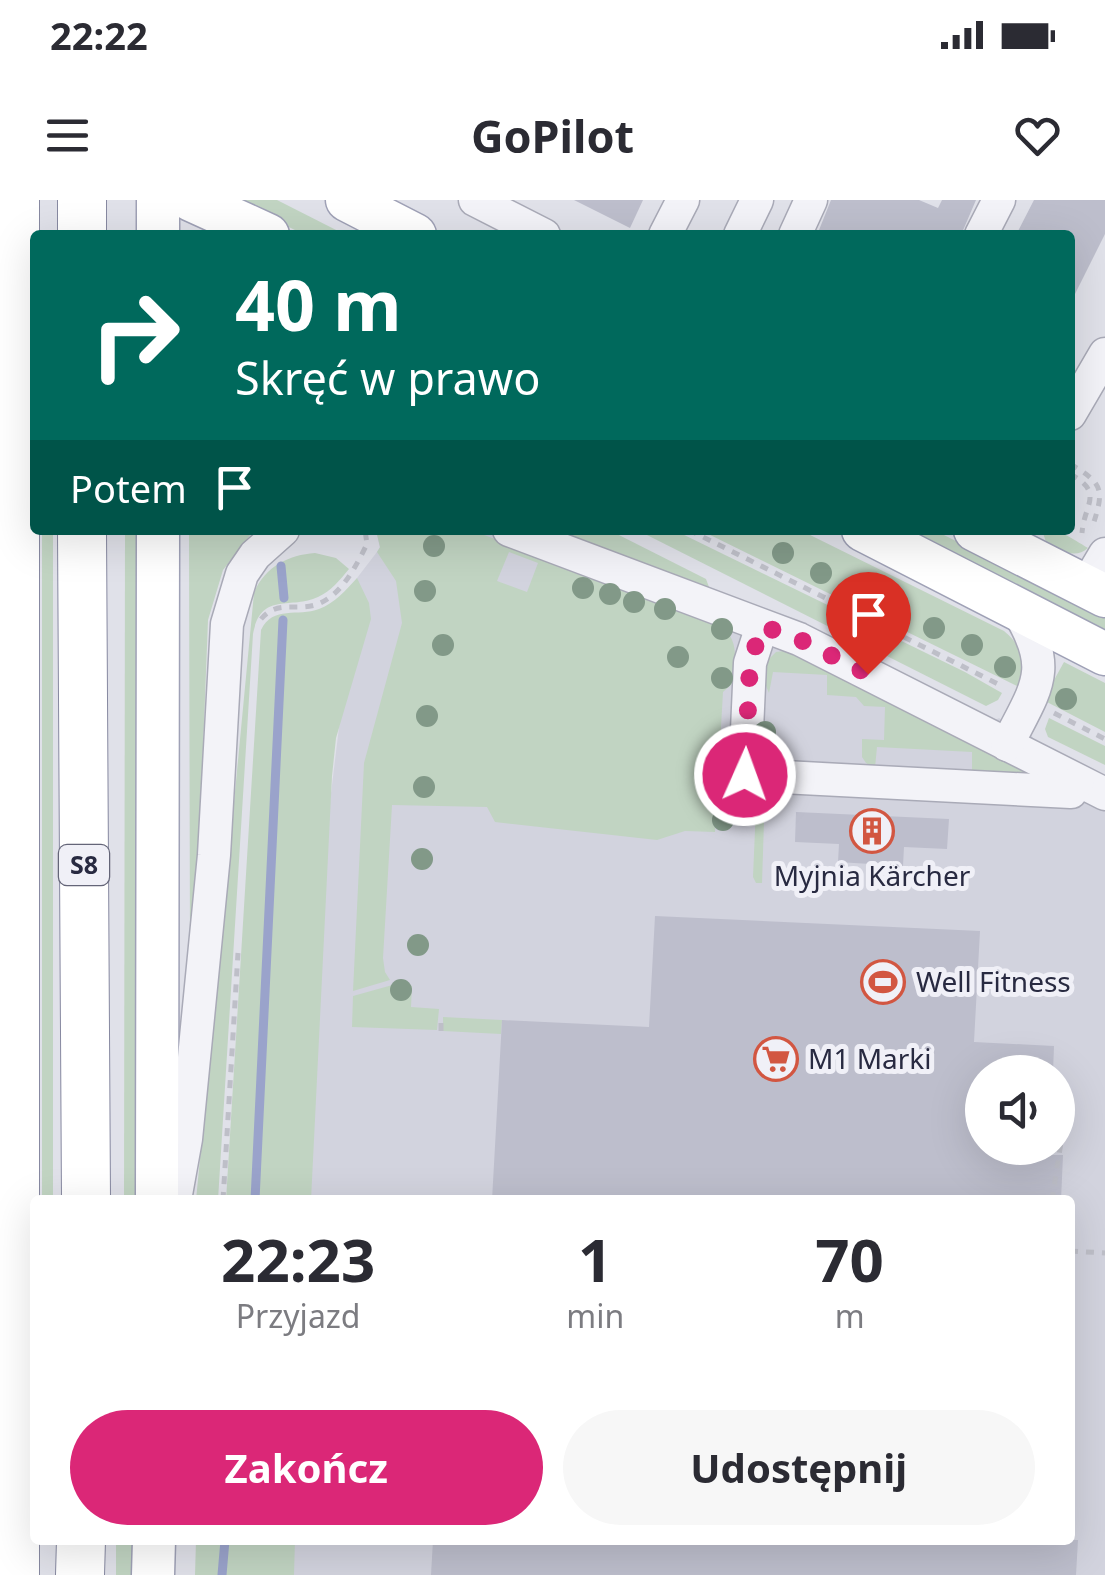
<!DOCTYPE html>
<html lang="pl">
<head>
<meta charset="utf-8">
<style>
	:root { --surface:#fff; --page:#f7f7f7; --text:#2b2b33; --muted:#7c7c81; --accent:#db2777 }
	body { margin:0; font-family:"Noto Sans",sans-serif; background:var(--page); color:var(--text); height:100vh; display:flex; flex-direction:column; font-size:38px; white-space:nowrap }
	* { box-sizing:border-box; margin:0 }
	p { font-size:32px; color:var(--muted) }
	.icon { flex:none; width:55px; height:55px; fill:none; stroke:currentColor; stroke-width:2; stroke-linecap:round; stroke-linejoin:round }
	.map { position:relative; flex:1; overflow:hidden }
	.panel { position:absolute; left:30px; top:995px; width:1045px; height:350px; display:flex; flex-direction:column; background:var(--surface); border-radius:10px; box-shadow:0 10px 40px #0002 }
	.panel>* { flex:none }
	.banner { position:absolute; left:30px; top:30px; width:1045px; height:305px; border-radius:10px; box-shadow:0 10px 40px #0002; background:#00695c; color:#fff; overflow:hidden }
	.buttons { position:absolute; left:965px; top:855px; display:grid; gap:20px }
	.buttons a { display:grid; place-items:center; width:110px; height:110px; border-radius:50%; background:var(--surface); box-shadow:0 10px 40px #0002; font-size:50px }
	.pin { position:absolute; display:grid; place-items:center; width:85px; height:85px; color:#fff; margin:-102px -42px; border-radius:50% 50% 50% 0; rotate:-45deg; box-shadow:0 0 10px #0007 }
	.pin .icon { rotate:45deg }
	.me { position:absolute; width:110px; margin:-55px; rotate:2deg; stroke-linejoin:round; filter:drop-shadow(0 0 8px #0008) }
	.turn { display:flex; align-items:center; gap:35px; height:210px; padding:0 40px; font-size:45px }
	.turn .icon { width:130px; height:130px; stroke-width:2.5 }
	.turn b { display:block; font-size:70px; line-height:85px }
	.then { display:flex; align-items:center; height:95px; padding:0 40px; background:#0003; gap:20px; font-size:38px }
	.eta { display:flex; justify-content:space-evenly; align-items:center; height:170px; text-align:center }
	.eta b { font-size:60px; font-weight:700; line-height:70px }
	.button { display:flex; gap:20px; margin-top:auto; padding:20px 40px }
	.button a { flex:1; height:115px; border-radius:60px; background:var(--accent); color:#fff; font-size:40px; font-weight:700; line-height:115px; text-align:center }
	.button a+a { background:var(--page); color:var(--text) }
	.status { display:flex; justify-content:space-between; align-items:center; height:70px; padding:0 50px; background:var(--surface); direction:ltr }
	.status svg { height:28px; fill:currentColor }
	header { display:flex; justify-content:space-between; align-items:center; height:130px; padding:0 40px; background:var(--surface); font-size:45px; font-weight:700 }
	.map>svg:first-child { display:block }
</style>
</head>
<body>
<div class="status"><b>22:22</b><svg viewBox="0 0 49 12"><path d="M0 12V9h3v3zM5 12V6h3v6zM10 12V3h3v9zM15 12V0h3v12zM26 1h20v11H26zM47 4h2v5h-2z"/></svg></div>
<header><svg class="icon" aria-label="menu" viewBox="0 0 24 24"><path d="M4 6h16M4 12h16M4 18h16"/></svg>GoPilot<svg class="icon" aria-label="heart" viewBox="0 0 24 24"><path d="M12 20l-8-8c-3-5 5-10 8-4 3-6 11-1 8 4z"/></svg></header>
<div class="map">
<svg width="1105" height="1375" viewBox="0 0 1105 1375">
	<rect width="100%" height="100%" fill="#e0e1e9"/>
	<!-- built -->
	<path fill="#d2d3de" fill-rule="evenodd" d="M376 330H540L995 520 999 518 1031 535 1039 546 1105 579V1375H247L250 1340H1070V1000H282L357 378 380 348ZM982 872H1058V948H982Z"/>
	<!-- green -->
	<g fill="#c1d4c2" fill-rule="evenodd">
		<path d="M234 0H277L346 35H305Z"/>
		<rect x="42" y="330" width="11" height="670"/>
		<path d="M125 330H143L142 1000H124Z"/>
		<path d="M189 330H254L223 370 208 420 200 628 190 760Z"/>
		<path d="M376 330H471L718 423C740 439 735 458 734 482L723 492 715 632 685 631 657 640 495 622 487 607 392 605 383 758 385 772 390 780 353 791 364 563 402 423 396 381 377 352 380 347ZM509 352 538 363 527 392 497 381Z"/>
		<path d="M540 330H609L706 379 712 395Z"/>
		<path d="M637 330H674L965 472 1002 493 998 500 986 506Z"/>
		<path d="M700 330H800L1004 431C1024 447 1025 464 1019 487Z"/>
		<path d="M900 330H934L1105 416V434Z"/>
		<path d="M1042 330C1062 330 1071 338 1088 348 1075 360 1059 350 1046 342Z"/>
		<path d="M315 353 336 358 349 369C340 380 331 391 318 397 290 410 261 391 253 434L218 1000H196L254 393C265 366 289 355 315 353Z"/>
		<path d="M357 378 369 403 371 419 336 538 332 576 311 1000H226L261 430C273 405 298 417 319 409 335 403 346 390 357 378Z"/>
		<path d="M791 450 1026 570V574H972V552L877 547 875 568 866 563 862 557V539L884 540 885 507 864 506 856 497 827 495V475L773 472 769 493 763 479 765 463 776 452Z"/>
		<path d="M1064 462 1105 483V532L1043 500Z"/>
		<path d="M1049 518 1105 546V565L1048 537 1045 529Z"/>
		<path d="M765 591 762 683H756L753 677 756 606Z"/>
		<path d="M396 784 412 786 411 807 439 809 437 830 352 827 353 796Z"/>
		<path d="M443 817 502 820 501 834 443 831Z"/>
		<path d="M116 1340H139L138 1375H116Z"/>
		<path d="M196 1340H295L294 1375H195Z"/>
	</g>
	<g fill="none" stroke-linecap="round" stroke-linejoin="round">
		<!-- stream -->
		<g stroke="#9aa3cb" stroke-width="9">
			<path d="M281 366 284 398"/>
			<path d="M255 1000 283 420"/>
			<path d="M222 1375 225 1340"/>
		</g>
	</g>
	<!-- building -->
	<g fill="#bdbecc">
		<path d="M574 0H643L630 28Z"/>
		<path d="M831 0H919L938 8 942 0H976L961 35H817Z"/>
		<path d="M1034 0H1105V34L1070 104V35H1016Z"/>
		<path d="M796 612 949 619 947 649 904 647 903 666 838 662 839 644 795 642Z"/>
		<path d="M655 716 980 731 974 842 1054 846 1053 872H982V948H1049V955H1063L1061 1000H492L502 820 649 827Z"/>
		<path d="M433 1340H1078L1076 1375H431Z"/>
	</g>
	<g fill="none" stroke-linecap="round" stroke-linejoin="round">
		<!-- minor casing -->
		<g stroke="#a9aab7" stroke-width="35">
			<g id="minor">
				<path d="M475 0 544 35"/>
				<path d="M665 35 683 0"/>
				<path d="M740 35 757 0"/>
				<path d="M795 35 811 0"/>
				<path d="M981 35 999 0"/>
				<path d="M1070 214 1105 154"/>
				<path d="M509 330 799 439 1105 594"/>
				<path d="M1086 386 1105 354"/>
				<path d="M762 426 750 463 745 575 1071 592 1078 581"/>
				<path d="M1007 545C1037 486 1055 469 1016 408"/>
				<path d="M175 1000 186 939 214 655 227 424 242 374 255 355 283 330"/>
			</g>
		</g>
		<!-- major casing -->
		<g stroke="#9fa1b6" stroke-width="45">
			<g id="major">
				<path d="M158 0V35"/>
				<path d="M191 0 268 35"/>
				<path d="M347 0 415 35"/>
				<path d="M863 330 1105 454"/>
				<path d="M975 330 1105 396"/>
				<path d="M157 1000 158 330"/>
				<path d="M153 1375 154 1340"/>
			</g>
		</g>
		<!-- highway casing -->
		<g stroke="#8789a1" stroke-width="50">
			<g id="highway">
				<path d="M82 35V0"/>
				<path d="M82 330 86 1000"/>
				<path d="M15 1375V0"/>
				<path d="M80 1375 81 1340"/>
			</g>
		</g>
		<!-- path -->
		<g stroke="#bebfc8" stroke-width="5" stroke-dasharray="8 8" stroke-linecap="butt">
			<path d="M1070 264C1105 284 1104 291 1092 328"/>
			<path d="M1070 274C1105 293 1084 304 1082 333"/>
			<path d="M689 330 1004 487"/>
			<path d="M261 419C277 400 294 411 315 405 341 397 356 366 367 344L365 330"/>
			<path d="M1054 513 1105 539"/>
			<path d="M441 831V817"/>
			<path d="M223 1000 238 753"/>
			<path d="M1052 1000 1062 936"/>
			<path d="M1070 1051 1105 1053"/>
		</g>
		<!-- minor -->
		<use href="#minor" stroke="#f3f3f8" stroke-width="32"/>
		<!-- major -->
		<use href="#major" stroke="#fff" stroke-width="42"/>
		<!-- highway -->
		<use href="#highway" stroke="#fff" stroke-width="48"/>
	</g>
	<!-- trees -->
	<g fill="#829988">
		<circle cx="434" cy="346" r="11"/>
		<circle cx="783" cy="353" r="11"/>
		<circle cx="821" cy="373" r="11"/>
		<circle cx="583" cy="388" r="11"/>
		<circle cx="425" cy="391" r="11"/>
		<circle cx="860" cy="392" r="11"/>
		<circle cx="610" cy="394" r="11"/>
		<circle cx="634" cy="402" r="11"/>
		<circle cx="665" cy="409" r="11"/>
		<circle cx="900" cy="417" r="11"/>
		<circle cx="934" cy="428" r="11"/>
		<circle cx="722" cy="429" r="11"/>
		<circle cx="443" cy="445" r="11"/>
		<circle cx="972" cy="445" r="11"/>
		<circle cx="678" cy="457" r="11"/>
		<circle cx="1005" cy="467" r="11"/>
		<circle cx="722" cy="478" r="11"/>
		<circle cx="1066" cy="499" r="11"/>
		<circle cx="427" cy="516" r="11"/>
		<circle cx="765" cy="532" r="11"/>
		<circle cx="424" cy="587" r="11"/>
		<circle cx="761" cy="602" r="11"/>
		<circle cx="723" cy="620" r="11"/>
		<circle cx="422" cy="659" r="11"/>
		<circle cx="418" cy="745" r="11"/>
		<circle cx="401" cy="790" r="11"/>
	</g>
	<g fill="none" stroke-linecap="round" stroke-linejoin="round">
		<!-- route -->
		<path stroke="#db2777" stroke-width="18" stroke-dasharray="0 32.4" d="M745 575 750 463 762 426 799 439 868 474"/>
	</g>
	<!-- icons -->
	<defs>
		<g id="building-ring" transform="scale(2.25)"><circle r="9.5" fill="#f0f0f7" stroke="#d25641" stroke-width="1.5"/><path d="M-4-6H4V6H1V3H-1V6H-4ZM-2.5-4.3h1.7v1.8h-1.7ZM.8-4.3h1.7v1.8H.8ZM-2.5-1h1.7V.8h-1.7ZM.8-1h1.7V.8H.8Z" fill="#d25641"/></g>
		<g id="stadium-ring" transform="scale(2.25)"><circle r="9.5" fill="#f0f0f7" stroke="#d25641" stroke-width="1.5"/><path d="M0-5a6.5 5 0 1 0 0 10a6.5 5 0 1 0 0-10ZM-3.5-1.8h7v3.6h-7Z" fill="#d25641"/></g>
		<g id="supermarket-ring" transform="scale(2.25)"><circle r="9.5" fill="#f0f0f7" stroke="#d25641" stroke-width="1.5"/><path d="M-6-5.5h2.5l.6 2H6L4.5 2H-2.5L-4.4-4H-6ZM-1.5 3.2a1.3 1.3 0 1 0 .1 0ZM3 3.2a1.3 1.3 0 1 0 .1 0Z" fill="#d25641"/></g>
	</defs>
	<g fill-rule="evenodd">
		<use href="#building-ring" x="872" y="631"/>
		<use href="#stadium-ring" x="883" y="782"/>
		<use href="#supermarket-ring" x="776" y="859"/>
	</g>
	<g text-anchor="middle" stroke-width="10" stroke-linejoin="round" paint-order="stroke">
		<!-- shield labels -->
		<rect fill="#f0f0f7" stroke="#646578" stroke-width="2.5" x="59" y="645" width="50" height="40" rx="8"/>
		<g font-size="25" font-weight="bold" fill="#282a41">
			<text x="84" y="674">S8</text>
		</g>
		<!-- poi labels -->
		<g font-size="28" fill="#282a41" stroke="#f0f0f7" text-anchor="start">
			<text x="872" y="686" text-anchor="middle">Myjnia Kärcher</text>
			<text x="916" y="792">Well Fitness</text>
			<text x="808" y="869">M1 Marki</text>
		</g>
	</g>
</svg>
<div class="buttons">
<a><svg class="icon" aria-label="sound" viewBox="0 0 24 24"><path d="M4 9h4l5-4v14l-5-4H4zM17 9q2 3 0 6"/></svg></a>
</div>
<div class="pin" style="left:868px;top:474px;background:#d93025"><svg class="icon" aria-label="arrive" viewBox="0 0 24 24"><path d="M6 21V4h12l-3 4 3 4H6"/></svg></div>
<svg class="me" style="left:745px;top:575px" viewBox="-20 -20 40 40"><circle r="17" fill="#db2777" stroke="#fff" stroke-width="3"/><path d="M0-11L8 9 0 5-8 9z" fill="#fff"/></svg>
<div class="banner">
<div class="turn"><svg class="icon" aria-label="right" viewBox="0 0 24 24"><path d="M7 20v-9h11M14 6l5 5-5 5"/></svg><div><b>40 m</b>Skręć w prawo</div></div>
<div class="then">Potem<svg class="icon" aria-label="arrive" viewBox="0 0 24 24"><path d="M6 21V4h12l-3 4 3 4H6"/></svg></div>
</div>
<section class="panel">
<div class="eta">
<div><b>22:23</b><p>Przyjazd</p></div>
<div><b>1</b><p>min</p></div>
<div><b>70</b><p>m</p></div>
</div>
<div class="button"><a>Zakończ</a><a>Udostępnij</a></div>
</section>
</div>
</body>
</html>
